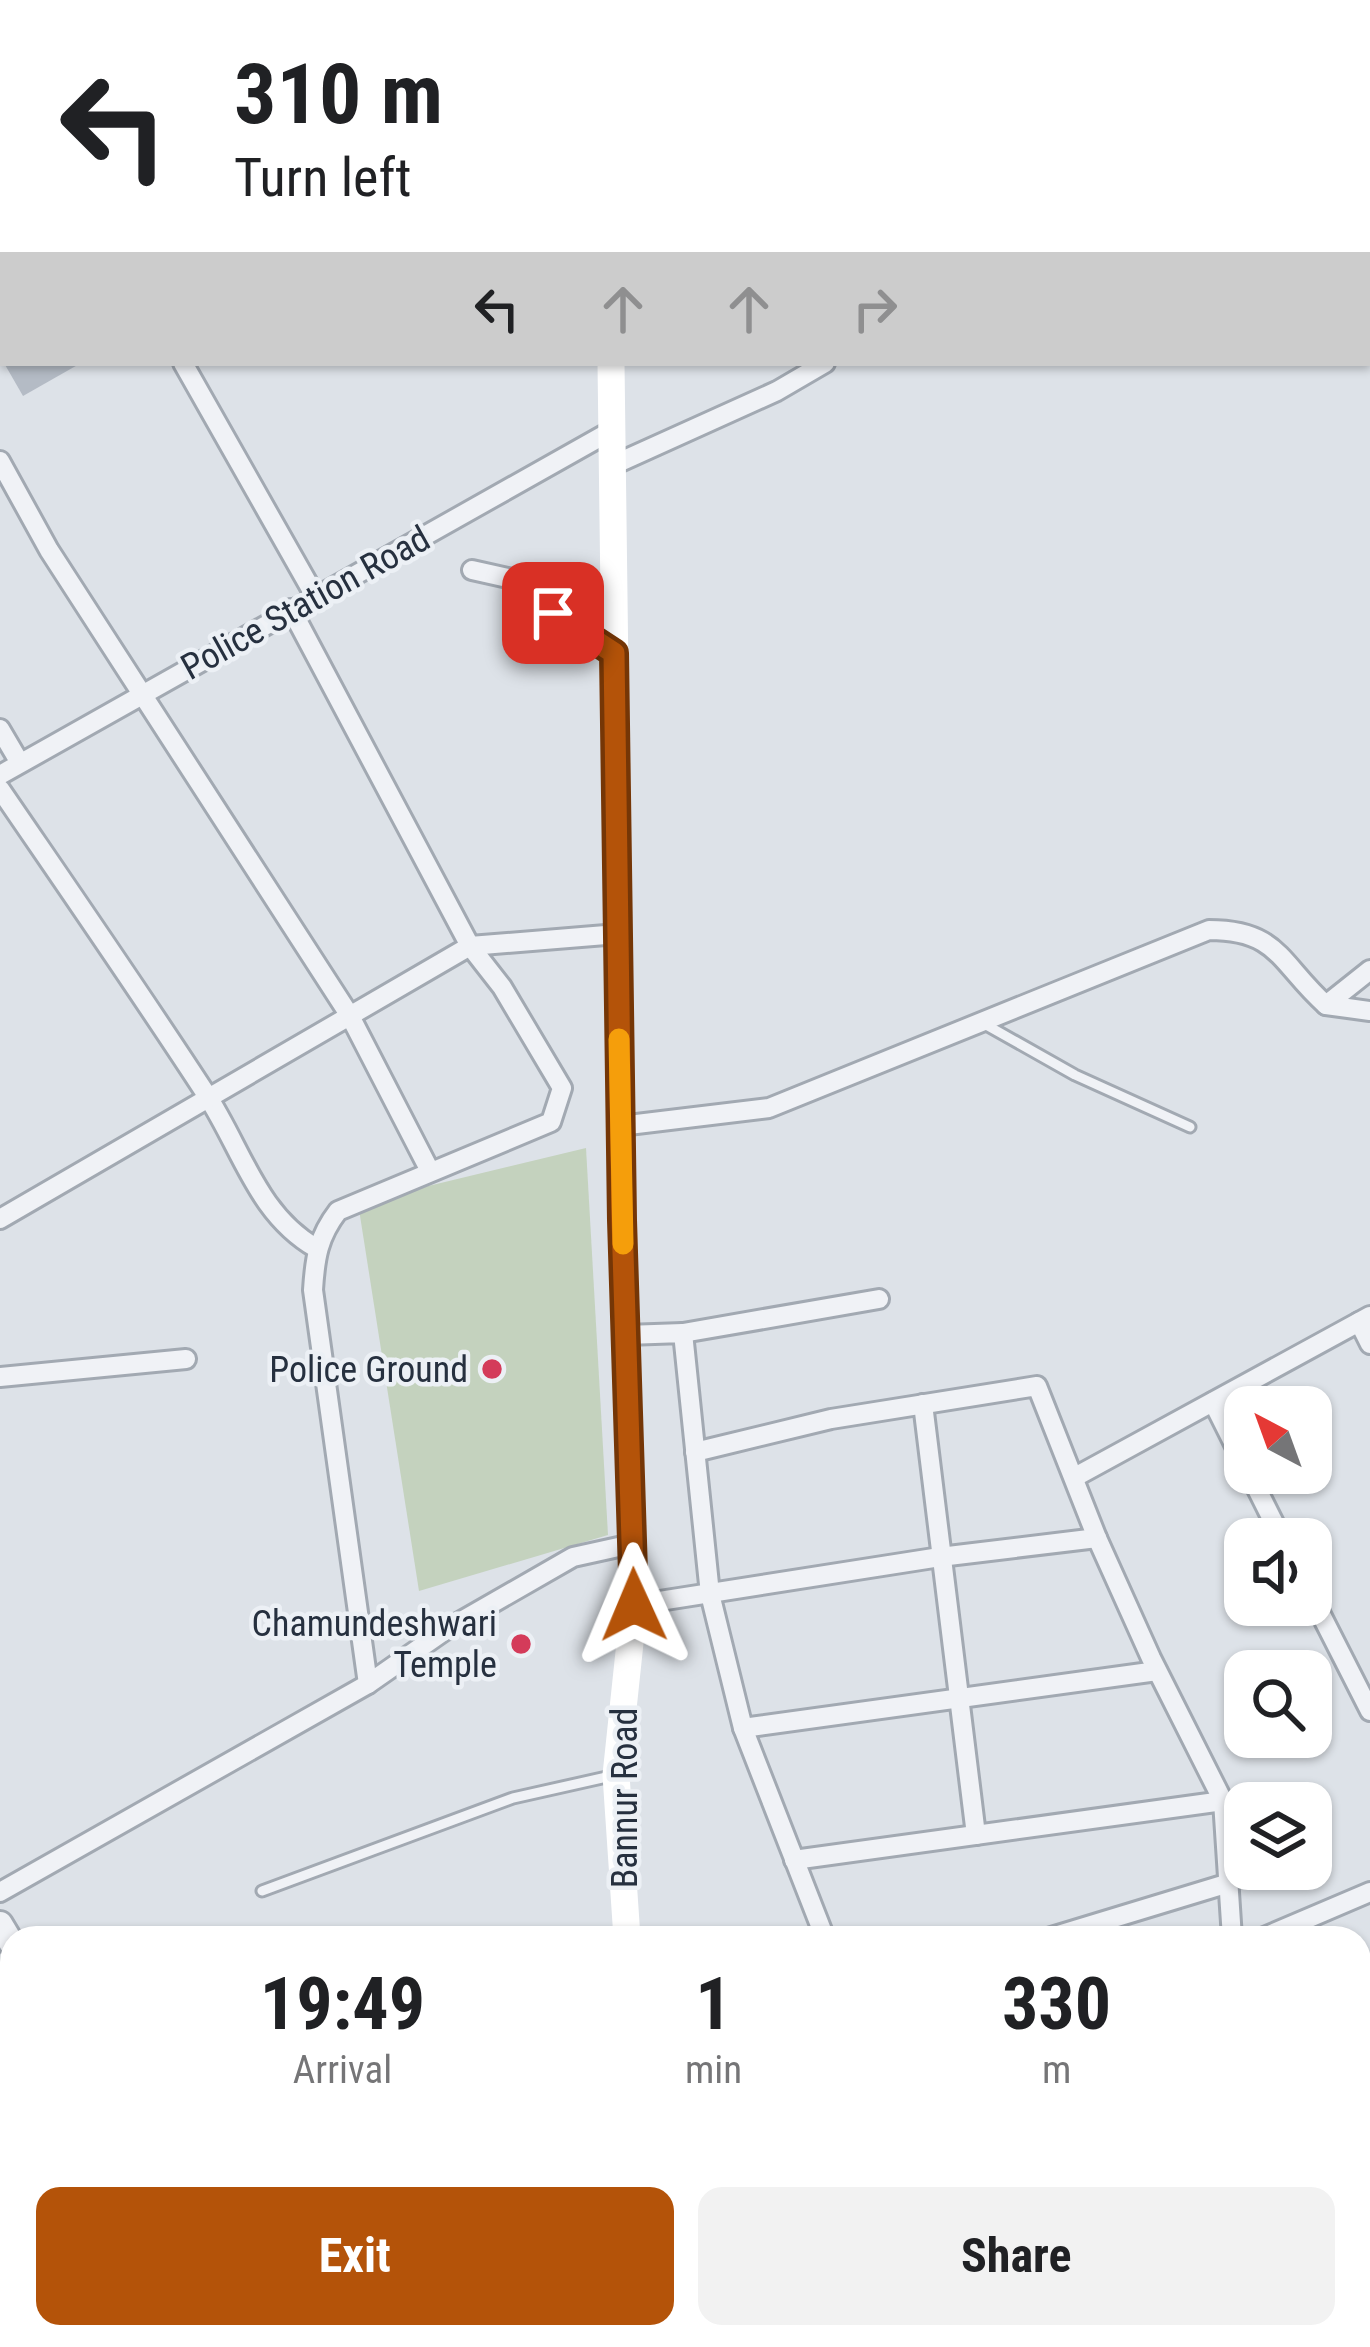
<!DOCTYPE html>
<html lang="en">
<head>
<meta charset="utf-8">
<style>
	:root { --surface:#fff; --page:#f2f2f2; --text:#202124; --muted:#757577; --accent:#b45309 }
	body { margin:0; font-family:"Roboto Condensed",sans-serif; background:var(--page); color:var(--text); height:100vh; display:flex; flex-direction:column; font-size:45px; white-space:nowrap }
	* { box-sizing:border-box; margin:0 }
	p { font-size:39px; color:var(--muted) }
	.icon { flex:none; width:66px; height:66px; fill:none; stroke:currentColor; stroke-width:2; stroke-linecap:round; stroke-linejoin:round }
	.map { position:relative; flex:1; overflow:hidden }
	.details { position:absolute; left:0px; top:1926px; width:1371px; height:423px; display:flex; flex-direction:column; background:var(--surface); border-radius:36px 36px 0 0; box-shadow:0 3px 9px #0004 }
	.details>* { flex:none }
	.top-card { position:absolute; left:0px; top:0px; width:1371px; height:366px; box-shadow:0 3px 9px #0004; background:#fff; color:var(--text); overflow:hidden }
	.needle { width:78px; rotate:319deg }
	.buttons { position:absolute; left:1224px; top:1386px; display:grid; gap:24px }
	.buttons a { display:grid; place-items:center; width:108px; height:108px; border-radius:24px; background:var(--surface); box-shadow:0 3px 9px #0004; font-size:60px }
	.pin { position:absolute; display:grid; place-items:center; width:102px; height:102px; color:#fff; margin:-51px; border-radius:24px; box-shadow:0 6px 18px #0006 }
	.me { position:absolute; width:132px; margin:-66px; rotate:359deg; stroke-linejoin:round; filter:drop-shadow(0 0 9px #0008) }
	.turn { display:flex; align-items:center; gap:42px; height:252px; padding:0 36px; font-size:54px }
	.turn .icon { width:156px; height:156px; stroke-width:2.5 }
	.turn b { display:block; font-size:84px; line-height:102px }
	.lanes { display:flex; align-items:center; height:114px; padding:0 36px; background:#0003; justify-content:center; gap:60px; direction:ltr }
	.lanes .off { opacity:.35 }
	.eta { display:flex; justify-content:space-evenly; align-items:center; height:204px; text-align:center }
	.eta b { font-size:72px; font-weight:700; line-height:84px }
	.action { display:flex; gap:24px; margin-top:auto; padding:24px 36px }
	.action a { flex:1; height:138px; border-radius:24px; background:var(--accent); color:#fff; font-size:48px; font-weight:700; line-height:138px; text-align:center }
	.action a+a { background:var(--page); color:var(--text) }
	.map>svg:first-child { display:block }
</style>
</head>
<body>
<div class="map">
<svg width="1370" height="2347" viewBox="0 0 1370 2347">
	<rect width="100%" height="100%" fill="#dde2e8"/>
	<!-- green -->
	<g fill="#c4d2be">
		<path d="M3 77V264L0 266V79Z"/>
		<path d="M586 1148 608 1535 419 1591 358 1203Z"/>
	</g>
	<!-- building -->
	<path fill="#b4bbc5" d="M4 363H81L23 396Z"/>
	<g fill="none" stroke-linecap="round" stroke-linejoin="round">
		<!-- service casing -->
		<g stroke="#a2a9b2" stroke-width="15">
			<g id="service">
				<path d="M981 1022 1075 1075 1190 1127"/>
				<path d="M262 1891 513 1798 611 1776"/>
				<path d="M0 2186 12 2178"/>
			</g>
		</g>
		<!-- minor casing -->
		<g stroke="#a2a9b2" stroke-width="24">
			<g id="minor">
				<path d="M51 0 53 3"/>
				<path d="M455 0 458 3"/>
				<path d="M903 0 905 3"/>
				<path d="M1019 0 1021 3"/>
				<path d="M490 3 495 0"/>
				<path d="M1120 3 1123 0"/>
				<path d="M1368 3 1370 7"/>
				<path d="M0 292 3 290"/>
				<path d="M183 363 315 596"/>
				<path d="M0 461 49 550 350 1016 430 1171"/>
				<path d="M611 466 777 391 825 363"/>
				<path d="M472 570 535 584 560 619 614 653"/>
				<path d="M291 609 470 946 502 987 562 1088 551 1122 338 1211C318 1237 315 1258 313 1290L368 1684"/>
				<path d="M0 729 20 763"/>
				<path d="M0 775 611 431"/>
				<path d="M0 789C69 890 139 991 206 1094 242 1149 257 1214 316 1248"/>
				<path d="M1326 1005 1370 970"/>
				<path d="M620 1126 769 1108 1209 930C1279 930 1280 964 1326 1005L1370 1011"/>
				<path d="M0 1219 470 946 618 934"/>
				<path d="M1359 1322 1370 1344"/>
				<path d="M683 1333 879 1299"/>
				<path d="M626 1335 683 1333 710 1594 743 1728 825 1938"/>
				<path d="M0 1377 186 1359"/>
				<path d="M1213 1402 1245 1466"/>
				<path d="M923 1404 976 1835"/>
				<path d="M695 1452 831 1419 1037 1386 1097 1538 1151 1658 1223 1801 1232 1938"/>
				<path d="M1249 1473 1282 1539"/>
				<path d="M1075 1477 1370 1316"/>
				<path d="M1311 1595 1370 1711"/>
				<path d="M634 1605 940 1557 1097 1538"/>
				<path d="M743 1728 1157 1671"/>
				<path d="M794 1860 1223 1801"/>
				<path d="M0 1892 368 1684 444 1631 573 1557 632 1544"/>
				<path d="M1048 1938 1229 1883"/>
				<path d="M1262 1938 1370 1892"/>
				<path d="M1359 2020 1370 2016"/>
				<path d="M1359 2125 1370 2122"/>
				<path d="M1359 2227 1370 2224"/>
				<path d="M1016 2337 1021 2347"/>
				<path d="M157 2347 172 2337"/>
				<path d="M960 2347 992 2337"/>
			</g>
		</g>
		<!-- tertiary casing -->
		<g stroke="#a2a9b2" stroke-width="30">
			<g id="tertiary">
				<path d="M0 1924 12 1944"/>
				<path d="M245 2337 250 2347"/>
			</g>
		</g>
		<!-- service -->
		<use href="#service" stroke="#f0f2f6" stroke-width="9"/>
		<!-- minor -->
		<use href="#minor" stroke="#f0f2f6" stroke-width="18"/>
		<!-- tertiary -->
		<use href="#tertiary" stroke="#f0f2f6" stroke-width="24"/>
		<!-- secondary -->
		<g stroke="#fff" stroke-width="27">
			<path d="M679 3 680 0"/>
			<path d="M611 363 622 1220 634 1605 616 1775 627 1938"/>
			<path d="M630 2347 631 2337"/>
		</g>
	</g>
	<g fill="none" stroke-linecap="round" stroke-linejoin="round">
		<!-- route casing -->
		<g stroke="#753606" stroke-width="30">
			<path id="route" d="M553 613 614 653 622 1220 634 1605"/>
		</g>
		<!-- route -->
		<use href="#route" stroke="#b45309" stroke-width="21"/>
		<!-- slow -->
		<path stroke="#f59e0b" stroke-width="21" d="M619 1039 623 1244"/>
	</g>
	<!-- markers -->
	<g fill="#d43b5a" stroke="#ecf0f5" stroke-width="4.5">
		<circle cx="492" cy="1369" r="12"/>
		<circle cx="521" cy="1644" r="12"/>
	</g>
	<g text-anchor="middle" stroke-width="9" stroke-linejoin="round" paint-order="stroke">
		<!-- street labels -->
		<g font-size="36" fill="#26303f" stroke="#ecf0f5">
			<text transform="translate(305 602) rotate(-29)" y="13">Police Station Road</text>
			<text transform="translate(624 1798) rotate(-90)" y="13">Bannur Road</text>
		</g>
		<!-- poi labels -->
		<g font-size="36" fill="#26303f" stroke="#ecf0f5" text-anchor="end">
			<text x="468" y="1382">Police Ground</text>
			<text x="497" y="1636">Chamundeshwari<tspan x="497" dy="41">Temple</tspan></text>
		</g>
	</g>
</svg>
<div class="buttons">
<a><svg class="needle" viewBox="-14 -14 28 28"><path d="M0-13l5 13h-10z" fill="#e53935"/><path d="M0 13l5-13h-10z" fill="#757577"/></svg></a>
<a><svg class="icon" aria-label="sound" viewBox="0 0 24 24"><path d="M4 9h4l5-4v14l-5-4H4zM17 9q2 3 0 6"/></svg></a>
<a><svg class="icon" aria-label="search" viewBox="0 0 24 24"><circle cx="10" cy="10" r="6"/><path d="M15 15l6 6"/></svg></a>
<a><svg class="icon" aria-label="layers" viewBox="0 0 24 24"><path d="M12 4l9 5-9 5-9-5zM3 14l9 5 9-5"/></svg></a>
</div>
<div class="pin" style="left:553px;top:613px;background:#d93025"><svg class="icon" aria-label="arrive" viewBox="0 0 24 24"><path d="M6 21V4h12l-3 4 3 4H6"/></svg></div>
<svg class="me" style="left:634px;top:1605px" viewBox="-20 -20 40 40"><path d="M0-17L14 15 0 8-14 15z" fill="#b45309" stroke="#fff" stroke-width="4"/></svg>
<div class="top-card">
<div class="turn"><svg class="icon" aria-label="left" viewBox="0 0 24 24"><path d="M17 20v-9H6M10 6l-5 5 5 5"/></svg><div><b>310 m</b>Turn left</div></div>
<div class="lanes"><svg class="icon" aria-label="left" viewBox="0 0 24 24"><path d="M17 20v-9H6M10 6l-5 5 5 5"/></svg><svg class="icon off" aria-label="ahead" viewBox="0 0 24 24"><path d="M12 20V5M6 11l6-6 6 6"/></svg><svg class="icon off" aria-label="ahead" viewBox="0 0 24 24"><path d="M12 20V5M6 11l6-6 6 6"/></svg><svg class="icon off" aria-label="right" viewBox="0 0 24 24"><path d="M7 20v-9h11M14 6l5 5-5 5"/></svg></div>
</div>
<section class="details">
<div class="eta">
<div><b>19:49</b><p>Arrival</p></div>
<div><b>1</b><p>min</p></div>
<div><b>330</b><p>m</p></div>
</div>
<div class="action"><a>Exit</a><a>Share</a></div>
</section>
</div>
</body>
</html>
